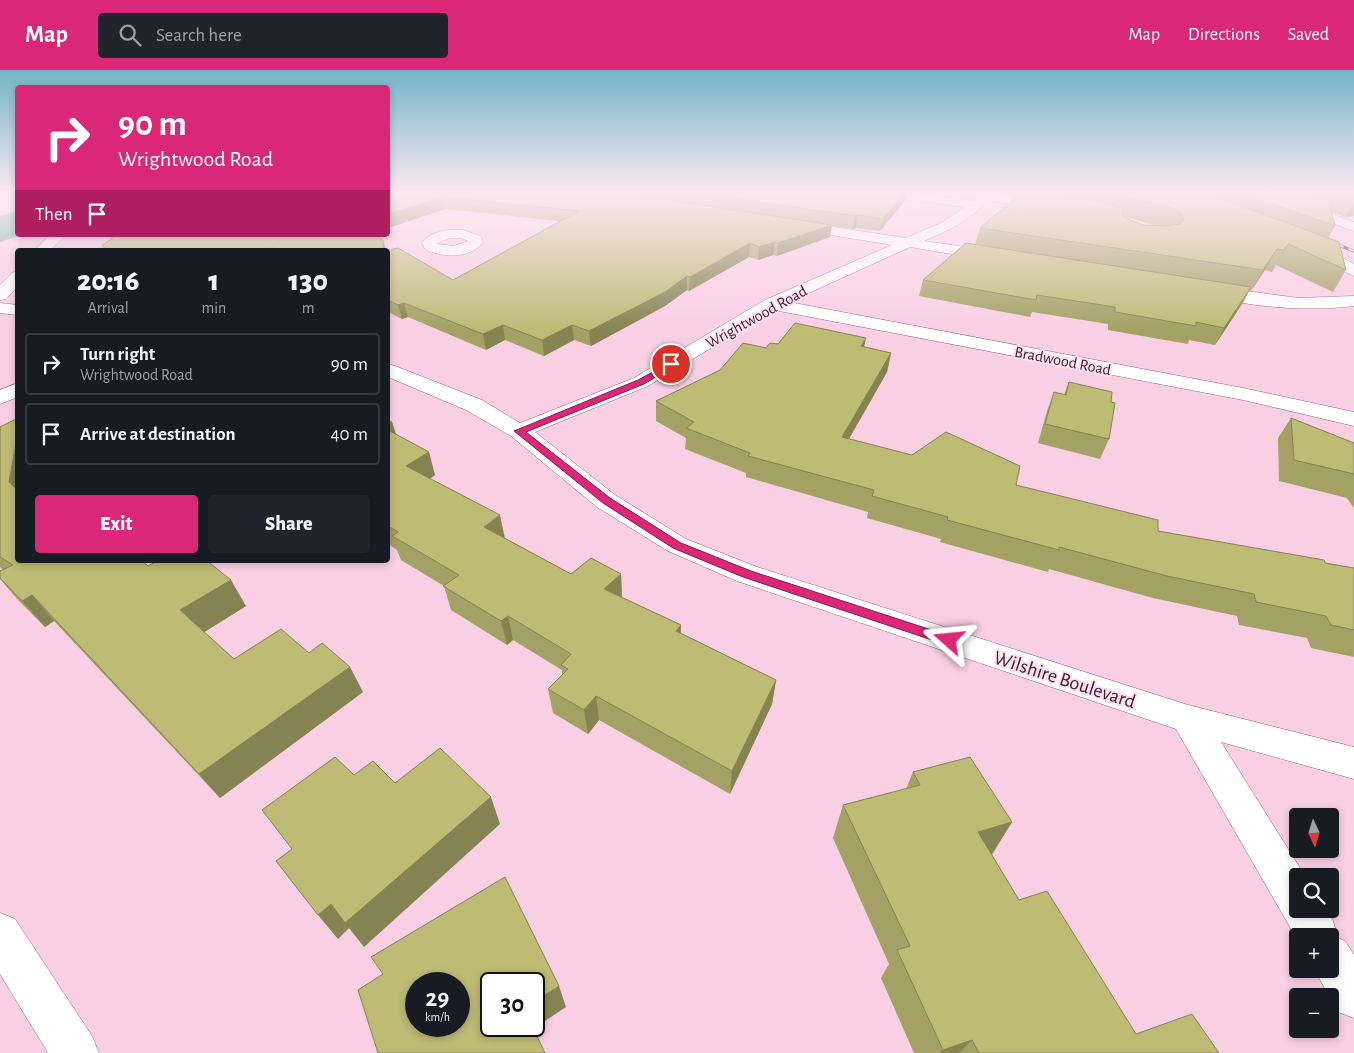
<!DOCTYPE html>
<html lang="en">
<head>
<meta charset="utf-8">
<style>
	:root { --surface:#171b24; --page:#20242c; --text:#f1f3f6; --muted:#9ea1a6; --line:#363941; --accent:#db2777 }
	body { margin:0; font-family:"Alegreya Sans",sans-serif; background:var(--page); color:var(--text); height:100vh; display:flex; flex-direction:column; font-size:19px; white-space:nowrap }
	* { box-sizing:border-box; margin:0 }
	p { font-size:16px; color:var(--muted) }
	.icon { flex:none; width:28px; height:28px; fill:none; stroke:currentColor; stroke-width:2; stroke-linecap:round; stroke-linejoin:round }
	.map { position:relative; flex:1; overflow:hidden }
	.panel { position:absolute; left:15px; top:178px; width:375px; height:315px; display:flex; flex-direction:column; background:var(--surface); border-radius:5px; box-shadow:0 2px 8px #0003 }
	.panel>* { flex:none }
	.hud { position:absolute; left:15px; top:15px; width:375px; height:152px; border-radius:5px; box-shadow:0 2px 8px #0003; background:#db2777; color:#fff; overflow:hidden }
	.needle { width:32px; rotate:176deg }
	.buttons { position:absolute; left:1289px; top:738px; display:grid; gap:10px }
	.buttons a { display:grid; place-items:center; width:50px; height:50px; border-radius:5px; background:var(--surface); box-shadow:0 2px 8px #0003; font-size:25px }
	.speed { position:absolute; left:405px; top:902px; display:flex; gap:10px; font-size:25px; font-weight:700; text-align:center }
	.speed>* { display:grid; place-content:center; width:65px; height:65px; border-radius:50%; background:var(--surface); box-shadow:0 2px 8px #0003; line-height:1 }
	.speed small { font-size:12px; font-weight:400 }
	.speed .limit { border:2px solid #111; border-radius:8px; background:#fff; color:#111 }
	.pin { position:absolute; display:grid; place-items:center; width:42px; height:42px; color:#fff; margin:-21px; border:2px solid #fff; border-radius:50%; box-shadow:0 1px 5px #0007 }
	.me { position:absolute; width:55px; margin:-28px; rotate:288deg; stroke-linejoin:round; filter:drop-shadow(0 0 4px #0008) }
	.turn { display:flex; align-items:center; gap:18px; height:105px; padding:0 20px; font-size:22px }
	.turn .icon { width:65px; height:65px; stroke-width:2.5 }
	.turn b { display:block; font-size:35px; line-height:42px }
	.then { display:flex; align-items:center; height:48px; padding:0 20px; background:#0003; gap:10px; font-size:19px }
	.eta { display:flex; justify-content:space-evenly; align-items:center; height:85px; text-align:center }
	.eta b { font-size:30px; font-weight:800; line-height:35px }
	.cta { display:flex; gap:10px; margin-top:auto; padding:10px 20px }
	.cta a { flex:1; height:58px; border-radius:5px; background:var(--accent); color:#fff; font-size:20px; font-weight:800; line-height:58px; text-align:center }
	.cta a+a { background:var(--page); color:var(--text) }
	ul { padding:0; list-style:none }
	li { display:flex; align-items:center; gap:15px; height:62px; margin:0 10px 8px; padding:0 10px; border:2px solid var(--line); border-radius:5px }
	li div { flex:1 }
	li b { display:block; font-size:19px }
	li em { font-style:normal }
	header { display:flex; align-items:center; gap:30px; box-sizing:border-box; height:70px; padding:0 25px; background:var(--accent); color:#fff }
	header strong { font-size:24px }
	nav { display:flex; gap:28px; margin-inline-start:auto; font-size:18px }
	.search { width:350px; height:45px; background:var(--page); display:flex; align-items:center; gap:12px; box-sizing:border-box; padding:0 18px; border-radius:5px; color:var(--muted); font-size:19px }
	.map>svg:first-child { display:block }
</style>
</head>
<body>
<header>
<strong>Map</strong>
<div class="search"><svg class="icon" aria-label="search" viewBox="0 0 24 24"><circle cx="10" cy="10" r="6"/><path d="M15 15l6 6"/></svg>Search here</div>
<nav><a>Map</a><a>Directions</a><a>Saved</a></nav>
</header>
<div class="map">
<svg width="1354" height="983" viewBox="0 0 1354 983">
	<rect width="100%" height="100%" fill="#f9cfe4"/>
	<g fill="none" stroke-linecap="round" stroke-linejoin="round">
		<!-- river -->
		<path fill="#64b495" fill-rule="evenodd" d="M18 140V165H21L0 172V146Z"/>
		<!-- minor casing -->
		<g stroke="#9a5d7e" stroke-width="1">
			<g id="minor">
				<path d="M873 122H907L974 131 980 122H993L992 123 1049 133 1056 137 1049 141 987 130C972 150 947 161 924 171L993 181 998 183 1001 186 998 189 993 191 910 177 789 232 1243 318 1354 342V356L1243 330 774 240 648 316 535 362 615 425 686 469 757 497 1188 635 1354 677V709L1221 672 1305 806H1298V839H1326L1333 851 1338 868 1345 871 1354 885V948L1338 942 1314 899H1330V866H1298V871L1176 659 737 511 668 481 597 437 511 366 466 340 388 307V294L395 296 482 330 520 353 634 308 765 230 892 175 794 159 787 155 789 152 794 151 906 168 943 152 965 137 879 126Z"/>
				<path d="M1252 122H1270L1354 152V161L1254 125Z"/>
				<path d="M448 160H463L481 166 483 172C471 189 442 188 425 179L422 173C428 164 438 162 448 160ZM449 168H461L468 171 454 176 437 174Z"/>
				<path d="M50 165H66L51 180H35Z"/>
				<path d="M1311 175 1332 182 1354 194V206C1348 204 1306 182 1304 179L1306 176Z"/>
				<path d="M18 201V216L6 229 0 230V215L12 203Z"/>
				<path d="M1209 216 1299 228 1354 226V236C1304 242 1252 237 1203 225L1201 221 1203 217Z"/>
				<path d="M0 233 18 235V245L0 243Z"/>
				<path d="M18 313V327L0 334V320Z"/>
				<path d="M0 843 15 849 92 966 99 983H48L0 904Z"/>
			</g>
		</g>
		<!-- minor -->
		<use href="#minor" fill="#fff" fill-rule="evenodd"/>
		<!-- rail casing -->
		<g stroke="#543847" stroke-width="3">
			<path id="rail" d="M1328 171 1354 181"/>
		</g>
		<!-- rail -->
		<use href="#rail" stroke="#fde0ef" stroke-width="2" stroke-dasharray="5.5" stroke-linecap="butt"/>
	</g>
	<!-- wall -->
	<g fill="#a3a164" fill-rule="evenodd">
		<path d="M388 122H907L905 131 880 161 856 158 853 159 832 156 830 167 777 186 773 185 758 190 749 187 689 221 687 220 665 236 591 276 574 270 544 286 505 270 486 280 408 247 402 249 388 242V180L453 210 560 151 445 139 388 158Z"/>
		<path d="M1023 122H1354V146L1345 147 1332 142 1335 156 1328 168 1346 200 1333 222 1276 195 1272 202 1265 200 1251 221H1249L1242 234 1215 275 1189 270 1188 274 1108 260V254L1032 242 1030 247 919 226 923 210 975 175 980 158ZM1125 147 1158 156 1143 155 1128 149Z"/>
		<path d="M110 165H375L386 180H105L102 175 114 168H111Z"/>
		<path d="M778 274 864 277 891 283 887 302 849 369 1016 415 1158 461 1354 498V587L1311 578 1307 568 1239 555 1237 546 1153 528 1049 499 1048 502 940 472 941 469 867 448 868 442 746 407V403L685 379 686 368 656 351V331L766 278Z"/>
		<path d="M1069 312 1111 332 1109 369 1100 389 1038 373 1047 341 1054 322 1064 325Z"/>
		<path d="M1291 348 1354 373V438L1347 428 1279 411 1278 368Z"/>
		<path d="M388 351 392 352 396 364 435 405 430 409 505 468 571 504H621L622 528 681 555V563L776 610 772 634 730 724 599 650 588 664 553 643 548 619 562 605V600L513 570 507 575 451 540 444 516 401 490 397 480 388 474Z"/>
		<path d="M0 357 18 490 148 496 246 536 204 562 234 589 309 583 363 622 220 728 54 551 45 557 18 530 0 509V501L3 500 0 497Z"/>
		<path d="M913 702 1012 752 992 785 1019 830 1136 964 1219 983H914L881 908 889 894 833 768 843 735 906 719Z"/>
	</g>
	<!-- shaded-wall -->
	<g fill="#848351">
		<path d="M905 122H907L905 131 880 161 883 149Z"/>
		<path d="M442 127 445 139 388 158V144Z"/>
		<path d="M1354 132V146L1345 147Z"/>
		<path d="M858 145 856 158 853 159 855 146Z"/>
		<path d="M832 155 830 167 777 186 778 173Z"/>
		<path d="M383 170 386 180H383Z"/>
		<path d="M775 172 773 185 758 190 759 177Z"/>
		<path d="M750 173 749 187 689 221 690 207Z"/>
		<path d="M1288 174 1272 202 1284 180Z"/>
		<path d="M273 178 274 180H263Z"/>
		<path d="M1277 179 1265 200 1251 221 1263 200Z"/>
		<path d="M687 206V220L665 236 591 276 589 261Z"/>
		<path d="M1251 217 1242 234 1215 275 1224 258Z"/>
		<path d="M404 233 408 247 402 249 398 235Z"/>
		<path d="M503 255 505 270 486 280 483 264Z"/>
		<path d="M572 255 574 270 544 286 542 270Z"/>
		<path d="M866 268 862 287 861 276Z"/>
		<path d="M891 283 887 302 838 388 842 367Z"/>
		<path d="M392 352 399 375 388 373V355Z"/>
		<path d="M18 362V423L9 412Z"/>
		<path d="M429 382 435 405 413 419 406 396Z"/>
		<path d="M500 445 505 469 484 457Z"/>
		<path d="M621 504 622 528 604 519Z"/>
		<path d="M231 510 246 536 198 566 180 540Z"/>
		<path d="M32 525 54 551 45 557 22 531Z"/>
		<path d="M508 546 513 570 507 575 501 551Z"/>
		<path d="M681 555 680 580 676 561Z"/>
		<path d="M350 597 363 622 220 728 199 704Z"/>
		<path d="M776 610 772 634 730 724 732 701Z"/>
		<path d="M596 626 599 650 588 664 584 640Z"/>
		<path d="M491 727 500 754 364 877 349 858 338 869 318 845 331 834Z"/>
		<path d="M1012 752 991 785 978 762Z"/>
		<path d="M559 916 566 937 533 959 532 956H534V932Z"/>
		<path d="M972 970 959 983H940L943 980Z"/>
	</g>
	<!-- building -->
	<g fill="#bdbb74" stroke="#848351" fill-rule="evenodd">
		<path d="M388 122H617L832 155 778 173 775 172 759 177 750 173 690 207 687 206 665 222 589 261 572 255 542 270 503 255 483 264 404 233 398 235 388 230V180L398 178 453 210 579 141 442 127 388 144Z"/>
		<path d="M692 122H905L883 149 858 145 855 146Z"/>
		<path d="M1023 122H1044L1097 131 1123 139 1122 145 1128 149 1143 155 1166 156 1180 154 1184 150 1178 140 1109 122H1203L1339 172 1346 200 1288 174 1284 180 1277 179 1263 200 980 158Z"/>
		<path d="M1238 122H1302L1329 131 1335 156Z"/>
		<path d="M1339 122H1354V127Z"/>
		<path d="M118 165H375L383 170V180H277L273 178 263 180H106L102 175Z"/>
		<path d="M966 173 1251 217 1224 258 1196 252V256L1115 242V237L1037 225 1036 230 923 210Z"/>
		<path d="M795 253 866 268 861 276 891 283 842 367 912 385 946 362 1020 396 1016 415 1158 450V461L1324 490 1325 493 1354 498V560L1331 555 1326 546 1256 532 1254 524 1167 506 1059 477V480L947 450 948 447 872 426 874 420 748 386 750 383 686 358 694 352 656 331 720 300 743 273 766 278 770 273 778 274Z"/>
		<path d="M1069 312 1112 322 1111 332 1115 333 1109 369 1045 354 1054 322 1066 325Z"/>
		<path d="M18 348V362L9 412 18 421V490H141L148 496 159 490H206L231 510 180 540 234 589 281 559 309 583 322 573 350 597 199 704 32 525 22 531 0 508V501L13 495 0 487V357Z"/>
		<path d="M1291 348 1354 373V404L1294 390Z"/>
		<path d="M388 351 392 352 388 355Z"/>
		<path d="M388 360 429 382 406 396 500 445 484 457 571 504 591 488 621 504 604 519 681 555 676 561 776 610 732 701 596 626 584 640 548 619 568 599 561 595 571 584 508 546 501 551 443 516 459 505 392 466 398 462 388 456Z"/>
		<path d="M440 678 491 727 345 853 331 834 318 845 276 791 292 779 262 740 335 687 354 705 373 691 395 713Z"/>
		<path d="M970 687 1012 752 978 762 1019 830 1047 821 1136 964 1192 944 1219 983H979L972 970 943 980 897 880 910 876 843 735 920 715 913 702Z"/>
		<path d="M505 807 559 916 534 932V914H491V956H532L545 983H378L358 920 383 904 371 887ZM416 914H459V956H416Z"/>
	</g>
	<!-- sky -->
	<linearGradient id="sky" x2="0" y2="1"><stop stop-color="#73b4c7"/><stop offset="0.47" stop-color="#fce9f3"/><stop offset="1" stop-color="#fce9f3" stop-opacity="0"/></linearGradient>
	<rect width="1354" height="260" fill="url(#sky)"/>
	<!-- route -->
	<path fill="#db2777" stroke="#8e194d" d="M671 292 675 294 674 296 644 314 526 362 610 428 681 473 751 501 953 567 955 570 953 574H944L743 507 673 478 603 433 514 361 638 310Z"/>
	<g text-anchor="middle" stroke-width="4" stroke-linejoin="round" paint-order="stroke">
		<!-- far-street labels -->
		<g font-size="16" fill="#3d2331" stroke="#fde0ef">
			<text transform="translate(756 246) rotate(-29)" y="6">Wrightwood Road</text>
			<text transform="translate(1063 290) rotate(11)" y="6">Bradwood Road</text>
		</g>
		<!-- street labels -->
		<g font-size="20" fill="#3d2331" stroke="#fde0ef">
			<text transform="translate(1065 609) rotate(18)" y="7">Wilshire Boulevard</text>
		</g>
	</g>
</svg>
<div class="buttons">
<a><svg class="needle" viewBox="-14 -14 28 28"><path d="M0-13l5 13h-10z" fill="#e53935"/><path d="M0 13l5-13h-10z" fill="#9ea1a6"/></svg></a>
<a><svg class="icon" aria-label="search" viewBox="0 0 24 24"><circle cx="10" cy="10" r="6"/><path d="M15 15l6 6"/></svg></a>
<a>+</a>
<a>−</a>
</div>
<div class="speed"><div>29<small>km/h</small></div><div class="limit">30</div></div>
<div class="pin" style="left:671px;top:294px;background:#d93025"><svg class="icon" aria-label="arrive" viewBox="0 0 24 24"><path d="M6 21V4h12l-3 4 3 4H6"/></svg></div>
<svg class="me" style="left:949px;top:570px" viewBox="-20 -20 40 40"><path d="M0-17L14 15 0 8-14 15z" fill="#db2777" stroke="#fff" stroke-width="4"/></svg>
<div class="hud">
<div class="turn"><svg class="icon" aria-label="right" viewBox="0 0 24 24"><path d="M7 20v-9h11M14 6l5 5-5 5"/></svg><div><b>90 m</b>Wrightwood Road</div></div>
<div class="then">Then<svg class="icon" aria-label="arrive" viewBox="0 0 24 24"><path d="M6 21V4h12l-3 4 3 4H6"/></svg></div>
</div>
<section class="panel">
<div class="eta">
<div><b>20:16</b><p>Arrival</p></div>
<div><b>1</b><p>min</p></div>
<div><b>130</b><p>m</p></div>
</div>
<ul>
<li><svg class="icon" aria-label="right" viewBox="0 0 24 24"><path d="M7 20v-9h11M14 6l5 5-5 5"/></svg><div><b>Turn right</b><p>Wrightwood Road</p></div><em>90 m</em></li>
<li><svg class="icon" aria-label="arrive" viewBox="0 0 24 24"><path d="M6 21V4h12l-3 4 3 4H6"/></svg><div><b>Arrive at destination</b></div><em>40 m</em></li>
</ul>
<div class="cta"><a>Exit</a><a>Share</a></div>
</section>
</div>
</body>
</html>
